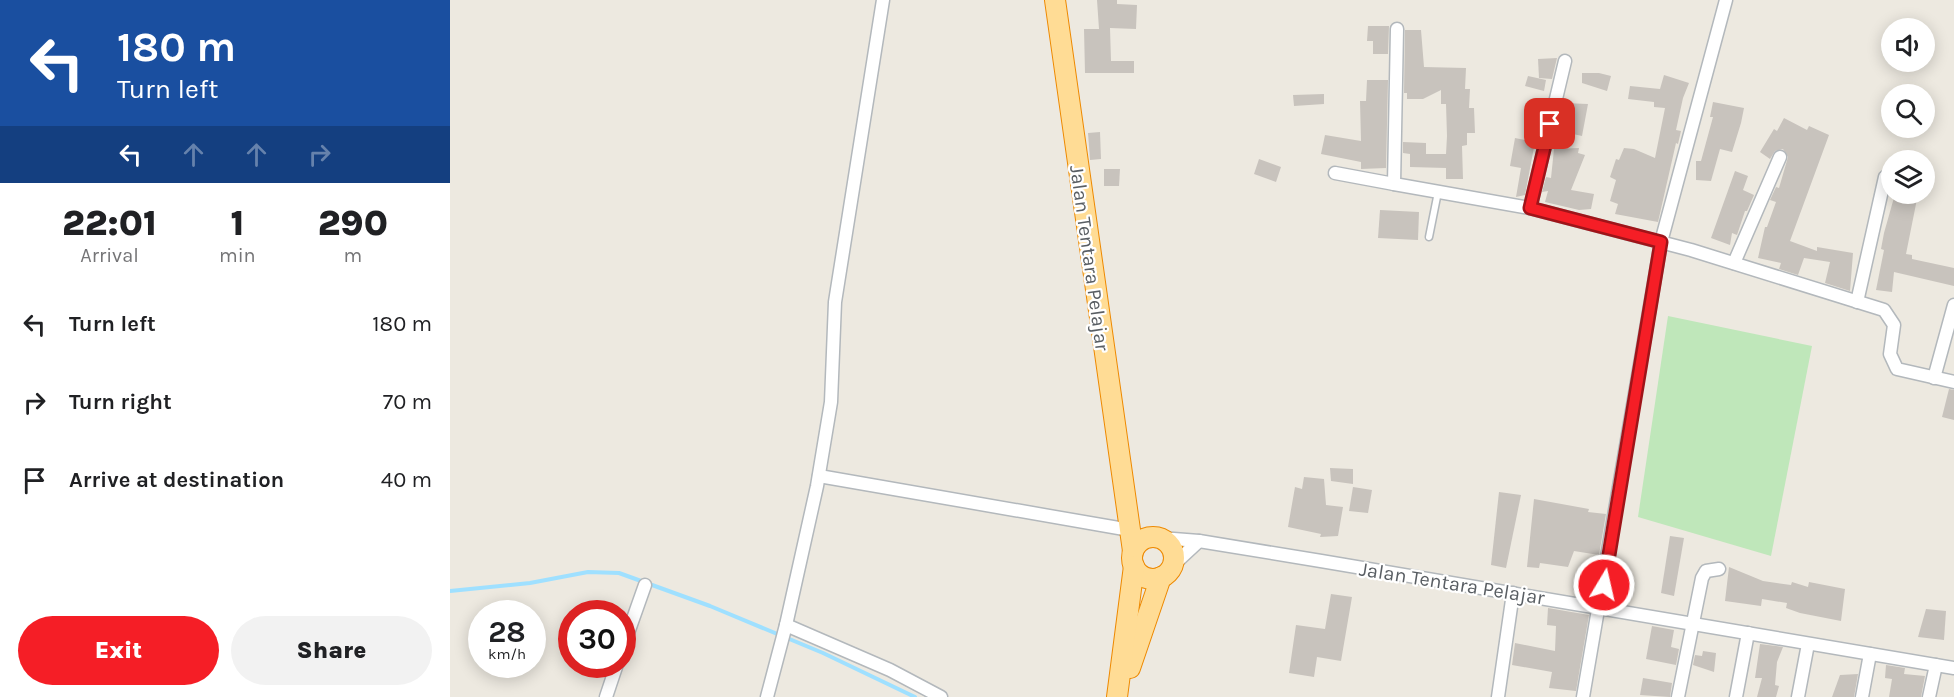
<!DOCTYPE html>
<html lang="en">
<head>
<meta charset="utf-8">
<style>
	:root { --surface:#fff; --page:#f2f2f2; --text:#202124; --muted:#757577; --accent:#f51e26 }
	body { margin:0; font-family:Karla,sans-serif; background:var(--page); color:var(--text); height:100vh; display:flex; flex-direction:column; font-size:22px; white-space:nowrap }
	* { box-sizing:border-box; margin:0 }
	p { font-size:20px; color:var(--muted) }
	.icon { flex:none; width:33px; height:33px; fill:none; stroke:currentColor; stroke-width:2; stroke-linecap:round; stroke-linejoin:round }
	.map { position:relative; flex:1; overflow:hidden }
	.details { display:flex; flex-direction:column; background:var(--surface); width:450px }
	.details>* { flex:none }
	.top-card { background:#1a4fa0; color:#fff; overflow:hidden }
	.tools { position:absolute; left:1431px; top:18px; display:grid; gap:12px }
	.tools a { display:grid; place-items:center; width:54px; height:54px; border-radius:50%; background:var(--surface); box-shadow:0 3px 15px #0003; font-size:30px }
	.speed { position:absolute; left:18px; top:600px; display:flex; gap:12px; font-size:30px; font-weight:700; text-align:center }
	.speed>* { display:grid; place-content:center; width:78px; height:78px; border-radius:50%; background:var(--surface); box-shadow:0 3px 15px #0003; line-height:1 }
	.speed small { font-size:15px; font-weight:400 }
	.speed .limit { border:9px solid #d22; background:#fff; color:#111 }
	.pin { position:absolute; display:grid; place-items:center; width:51px; height:51px; color:#fff; margin:-26px; border-radius:12px; box-shadow:0 3px 9px #0006 }
	.me { position:absolute; width:66px; margin:-33px; rotate:9deg; stroke-linejoin:round; filter:drop-shadow(0 0 4px #0008) }
	.turn { display:flex; align-items:center; gap:21px; height:126px; padding:0 18px; font-size:27px }
	.turn .icon { width:78px; height:78px; stroke-width:2.5 }
	.turn b { display:block; font-size:42px; line-height:51px }
	.lanes { display:flex; align-items:center; height:57px; padding:0 18px; background:#0003; justify-content:center; gap:30px; direction:ltr }
	.lanes .off { opacity:.35 }
	.eta { display:flex; justify-content:space-evenly; align-items:center; height:102px; text-align:center }
	.eta b { font-size:36px; font-weight:800; line-height:42px }
	.cta { display:flex; gap:12px; margin-top:auto; padding:12px 18px }
	.cta a { flex:1; height:69px; border-radius:36px; background:var(--accent); color:#fff; font-size:24px; font-weight:800; line-height:69px; text-align:center }
	.cta a+a { background:var(--page); color:var(--text) }
	ul { padding:0; list-style:none }
	li { display:flex; align-items:center; gap:18px; height:78px; padding:0 18px }
	li div { flex:1 }
	li b { display:block; font-size:22px }
	li em { font-style:normal }
	main { display:flex; flex:1; min-height:0 }
	.map>svg:first-child { display:block }
</style>
</head>
<body>
<main>
<section class="details">
<div class="top-card">
<div class="turn"><svg class="icon" aria-label="left" viewBox="0 0 24 24"><path d="M17 20v-9H6M10 6l-5 5 5 5"/></svg><div><b>180 m</b>Turn left</div></div>
<div class="lanes"><svg class="icon" aria-label="left" viewBox="0 0 24 24"><path d="M17 20v-9H6M10 6l-5 5 5 5"/></svg><svg class="icon off" aria-label="ahead" viewBox="0 0 24 24"><path d="M12 20V5M6 11l6-6 6 6"/></svg><svg class="icon off" aria-label="ahead" viewBox="0 0 24 24"><path d="M12 20V5M6 11l6-6 6 6"/></svg><svg class="icon off" aria-label="right" viewBox="0 0 24 24"><path d="M7 20v-9h11M14 6l5 5-5 5"/></svg></div>
</div>
<div class="eta">
<div><b>22:01</b><p>Arrival</p></div>
<div><b>1</b><p>min</p></div>
<div><b>290</b><p>m</p></div>
</div>
<ul>
<li><svg class="icon" aria-label="left" viewBox="0 0 24 24"><path d="M17 20v-9H6M10 6l-5 5 5 5"/></svg><div><b>Turn left</b></div><em>180 m</em></li>
<li><svg class="icon" aria-label="right" viewBox="0 0 24 24"><path d="M7 20v-9h11M14 6l5 5-5 5"/></svg><div><b>Turn right</b></div><em>70 m</em></li>
<li><svg class="icon" aria-label="arrive" viewBox="0 0 24 24"><path d="M6 21V4h12l-3 4 3 4H6"/></svg><div><b>Arrive at destination</b></div><em>40 m</em></li>
</ul>
<div class="cta"><a>Exit</a><a>Share</a></div>
</section>
<div class="map">
<svg width="1504" height="697" viewBox="0 0 1504 697">
	<rect width="100%" height="100%" fill="#ede9e0"/>
	<!-- green -->
	<path fill="#bfe7ba" d="M1218 316 1362 346 1321 556 1188 517Z"/>
	<g fill="none" stroke-linecap="round" stroke-linejoin="round">
		<!-- stream -->
		<path stroke="#9fe0ff" stroke-width="4" d="M0 591 80 583 138 572 169 573 260 606 373 653 465 697"/>
	</g>
	<!-- building -->
	<g fill="#c8c3bd">
		<path d="M647 0H667V4L687 5 686 29 660 28 661 61H684V73H635L634 29H649Z"/>
		<path d="M918 26H939L938 54H923V41H917Z"/>
		<path d="M955 30H971L974 67 1016 68 1015 89H1020L1019 108H1024L1025 133H1017V145L1012 146 1013 179H996V168L960 167V154L953 153V142L976 143V154H996L997 136 996 104H991V90L973 99H957V93H954Z"/>
		<path d="M1107 58 1102 79 1089 78 1088 59Z"/>
		<path d="M1132 73H1149L1161 76 1157 91 1132 83Z"/>
		<path d="M1214 75 1239 83 1233 98 1226 130 1231 131 1228 144 1226 143 1208 222 1165 214 1168 204 1160 201 1166 180 1160 177 1166 159 1169 160 1174 148 1184 149 1205 158 1215 108 1204 107V102L1178 99 1180 86 1210 89Z"/>
		<path d="M1078 76 1096 80 1094 91 1075 86Z"/>
		<path d="M917 80H938L936 168 911 169V162L871 154 875 135 911 141 910 101H916Z"/>
		<path d="M874 94V104L844 106 843 95Z"/>
		<path d="M1263 102 1294 108 1291 123 1282 152 1270 149 1261 181 1246 180V161H1251L1263 117H1260Z"/>
		<path d="M1114 103 1138 104 1132 136 1114 132 1118 116 1113 115Z"/>
		<path d="M1334 118 1357 130 1359 126 1379 135 1340 241 1367 251V247L1403 253 1400 291 1375 283 1380 262 1354 258 1348 275 1329 269 1331 263 1308 258 1315 227H1317L1326 202 1320 200 1326 187 1329 188 1338 157 1333 149 1325 151 1320 159 1310 152 1324 129 1327 131Z"/>
		<path d="M650 132 651 159 640 160 638 133Z"/>
		<path d="M1065 138 1085 142 1075 195 1066 197 1071 168 1060 166Z"/>
		<path d="M1129 148 1128 153 1135 155 1121 190 1144 194 1141 209 1129 210 1095 202 1098 191 1092 192 1096 177 1101 178 1104 149Z"/>
		<path d="M809 159 831 167 826 182 804 174Z"/>
		<path d="M654 169H670L669 186H654Z"/>
		<path d="M1285 171 1298 176 1293 190 1304 195 1297 211H1295L1287 235 1282 233 1280 245 1261 238Z"/>
		<path d="M1445 194H1468L1456 254 1462 255V259L1504 268V286L1444 272 1442 292 1426 290 1434 250 1431 249 1434 233Z"/>
		<path d="M930 210 969 212 968 240 928 238Z"/>
		<path d="M1499 389 1504 390V420L1492 417Z"/>
		<path d="M880 468 903 469V484L881 481Z"/>
		<path d="M854 477 874 479 876 505 893 507 888 536 870 537 871 534 838 527 845 487 852 489Z"/>
		<path d="M903 487 922 490 918 513 899 511Z"/>
		<path d="M1049 492 1071 495 1056 568 1041 565Z"/>
		<path d="M1084 499 1139 509 1138 512 1156 514 1149 555 1124 551 1118 567 1090 563 1089 568 1077 567Z"/>
		<path d="M1220 536 1234 538 1224 596 1211 593Z"/>
		<path d="M1279 567 1313 581 1341 585 1342 582 1358 587 1359 582 1395 589 1391 621 1350 613 1336 608 1337 603 1312 599 1311 606 1275 601Z"/>
		<path d="M881 594 902 597 891 661 867 657 864 677 839 673 846 625 875 629Z"/>
		<path d="M1098 608 1139 615 1126 691 1099 688 1102 672 1062 665 1065 643 1105 651 1106 626 1097 625Z"/>
		<path d="M1476 609 1496 611 1494 640 1468 637Z"/>
		<path d="M1202 626 1224 630 1221 647 1229 649 1226 665 1196 659Z"/>
		<path d="M1310 644 1333 647 1327 662 1325 685 1329 686 1326 697H1307L1312 678H1305Z"/>
		<path d="M1253 651 1266 653 1264 672 1243 665 1245 655 1252 656Z"/>
		<path d="M1436 665 1455 668 1454 674 1475 676 1471 697H1439L1442 679 1435 678Z"/>
		<path d="M1408 674 1404 697H1382L1390 675Z"/>
		<path d="M1193 678 1222 683 1220 697 1190 695Z"/>
	</g>
	<g fill="none" stroke-linecap="round" stroke-linejoin="round">
		<!-- service casing -->
		<g stroke="#b3b8bc" stroke-width="9">
			<path id="service" d="M979 237 988 192"/>
		</g>
		<!-- minor casing -->
		<g stroke="#b3b8bc" stroke-width="15">
			<g id="minor">
				<path d="M947 29 944 184 1080 208 1241 250 1434 310 1444 325 1440 354 1447 369 1504 382"/>
				<path d="M885 173 944 184"/>
				<path d="M1080 208 1115 61"/>
				<path d="M1284 263 1330 157"/>
				<path d="M1407 302 1435 177"/>
				<path d="M1484 378 1504 305"/>
				<path d="M369 476 680 530"/>
				<path d="M711 538 749 541 871 561 1504 668"/>
				<path d="M721 567 749 541"/>
				<path d="M336 625 440 670 491 697"/>
				<path d="M172 650 195 585"/>
				<path d="M156 697 167 664"/>
				<path d="M317 697 336 625 367 486 381 402 385 302 433 0"/>
				<path d="M1048 697 1063 593"/>
				<path d="M1133 697 1211 242 1276 0"/>
				<path d="M1228 697 1252 578 1256 571 1269 569"/>
				<path d="M1286 697 1298 633"/>
				<path d="M1348 697 1358 644"/>
				<path d="M1412 697 1420 654"/>
				<path d="M1479 697 1486 665"/>
			</g>
		</g>
		<!-- trunk casing -->
		<g stroke="#ee8900" stroke-width="22">
			<g id="trunk">
				<path d="M605 0 683 551"/>
				<circle cx="703" cy="558" r="21"/>
				<path d="M680 668 711 577"/>
				<path d="M667 697 684 566"/>
			</g>
		</g>
		<!-- service -->
		<use href="#service" stroke="#fff" stroke-width="6"/>
		<!-- minor -->
		<use href="#minor" stroke="#fff" stroke-width="12"/>
		<!-- trunk -->
		<use href="#trunk" stroke="#ffdc95" stroke-width="20"/>
	</g>
	<g fill="none" stroke-linecap="round" stroke-linejoin="round">
		<!-- route casing -->
		<g stroke="#9f1419" stroke-width="15">
			<path id="route" d="M1100 124 1080 208 1211 242 1154 585"/>
		</g>
		<!-- route -->
		<use href="#route" stroke="#f51e26" stroke-width="10"/>
	</g>
	<g text-anchor="middle" stroke-width="4.5" stroke-linejoin="round" paint-order="stroke">
		<!-- street labels -->
		<g font-size="20" fill="#595e63" stroke="#fff">
			<text transform="translate(640 258) rotate(82)" y="7">Jalan Tentara Pelajar</text>
			<text transform="translate(1002 583) rotate(9)" y="7">Jalan Tentara Pelajar</text>
		</g>
	</g>
</svg>
<div class="tools">
<a><svg class="icon" aria-label="sound" viewBox="0 0 24 24"><path d="M4 9h4l5-4v14l-5-4H4zM17 9q2 3 0 6"/></svg></a>
<a><svg class="icon" aria-label="search" viewBox="0 0 24 24"><circle cx="10" cy="10" r="6"/><path d="M15 15l6 6"/></svg></a>
<a><svg class="icon" aria-label="layers" viewBox="0 0 24 24"><path d="M12 4l9 5-9 5-9-5zM3 14l9 5 9-5"/></svg></a>
</div>
<div class="speed"><div>28<small>km/h</small></div><div class="limit">30</div></div>
<div class="pin" style="left:1100px;top:124px;background:#d93025"><svg class="icon" aria-label="arrive" viewBox="0 0 24 24"><path d="M6 21V4h12l-3 4 3 4H6"/></svg></div>
<svg class="me" style="left:1154px;top:585px" viewBox="-20 -20 40 40"><circle r="17" fill="#f51e26" stroke="#fff" stroke-width="3"/><path d="M0-11L8 9 0 5-8 9z" fill="#fff"/></svg>
</div>
</main>
</body>
</html>
